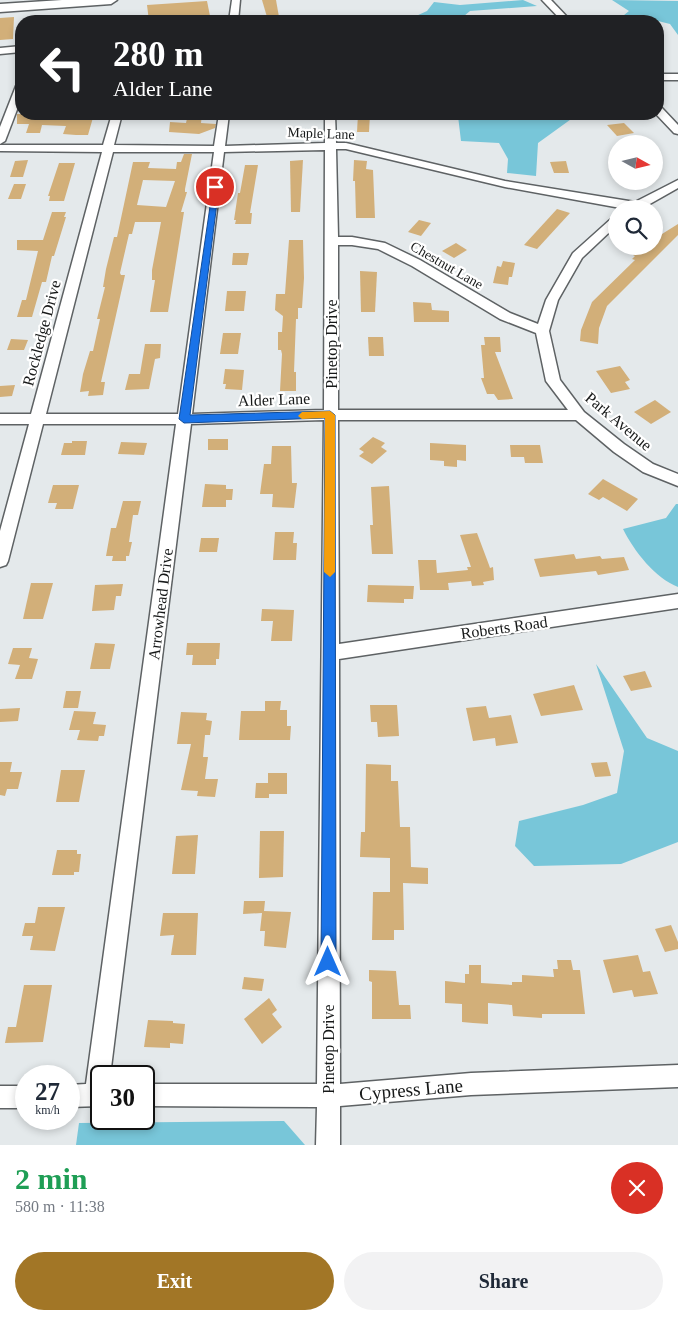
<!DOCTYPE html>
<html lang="en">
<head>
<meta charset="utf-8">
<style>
	:root { --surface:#fff; --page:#f2f2f3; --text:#1f2937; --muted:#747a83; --accent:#a27626 }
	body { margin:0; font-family:Georgia,serif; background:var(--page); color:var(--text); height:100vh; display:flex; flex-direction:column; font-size:19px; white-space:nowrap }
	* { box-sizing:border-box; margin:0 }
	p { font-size:16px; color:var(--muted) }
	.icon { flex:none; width:28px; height:28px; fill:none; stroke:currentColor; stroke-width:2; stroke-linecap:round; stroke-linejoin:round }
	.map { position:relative; height:1145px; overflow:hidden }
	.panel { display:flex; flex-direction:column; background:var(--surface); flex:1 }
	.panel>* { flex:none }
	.hud { position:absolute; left:15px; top:15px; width:649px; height:105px; border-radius:20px; box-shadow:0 2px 8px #0003; background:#202124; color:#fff; overflow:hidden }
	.needle { width:32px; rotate:98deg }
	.fabs { position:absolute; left:608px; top:135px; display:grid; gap:10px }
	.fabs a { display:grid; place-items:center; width:55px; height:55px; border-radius:50%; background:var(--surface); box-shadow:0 2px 8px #0003; font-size:25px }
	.speed { position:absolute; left:15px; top:1065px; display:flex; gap:10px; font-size:25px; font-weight:700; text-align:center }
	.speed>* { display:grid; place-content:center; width:65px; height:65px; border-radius:50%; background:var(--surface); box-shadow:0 2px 8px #0003; line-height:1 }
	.speed small { font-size:12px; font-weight:400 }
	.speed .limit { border:2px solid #111; border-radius:8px; background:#fff; color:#111 }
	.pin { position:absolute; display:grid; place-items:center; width:42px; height:42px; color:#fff; margin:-21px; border:2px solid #fff; border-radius:50%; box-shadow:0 1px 5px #0007 }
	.me { position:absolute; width:55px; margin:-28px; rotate:0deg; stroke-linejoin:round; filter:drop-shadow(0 0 4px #0008) }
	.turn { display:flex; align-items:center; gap:18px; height:105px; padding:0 15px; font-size:22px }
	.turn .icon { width:65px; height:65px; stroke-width:2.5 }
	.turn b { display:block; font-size:35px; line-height:42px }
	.round { display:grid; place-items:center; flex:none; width:52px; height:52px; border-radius:26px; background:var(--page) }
	.headline { display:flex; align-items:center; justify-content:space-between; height:85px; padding:0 15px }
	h1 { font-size:30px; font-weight:700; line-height:38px; color:#1e9e55 }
	.cta { display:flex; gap:10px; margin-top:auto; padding:10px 15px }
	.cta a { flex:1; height:58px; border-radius:30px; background:var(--accent); color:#fff; font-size:20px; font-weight:700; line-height:58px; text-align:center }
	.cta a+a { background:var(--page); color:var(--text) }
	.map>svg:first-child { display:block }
</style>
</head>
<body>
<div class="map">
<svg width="678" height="1145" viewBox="0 0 678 1145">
	<rect width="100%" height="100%" fill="#e4e9eb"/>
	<!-- forest -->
	<g fill="#78c6d9">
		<path d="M523 0 537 6 470 11 458 21H405L427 11 434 2 460 5Z"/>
		<path d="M612 0 678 1V35L670 24 658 21 618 20 629 11Z"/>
		<path d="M448 114H573L574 117 538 143 536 176 507 173 508 159 499 143 461 141 458 116Z"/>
		<path d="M676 504H678V587C655 578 634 551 623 529L666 518Z"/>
		<path d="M596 664 647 738 678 751V842L621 864 534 866 515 846 519 821 583 805 617 793 624 751Z"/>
		<path d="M284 1121 305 1145H76L79 1123Z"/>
	</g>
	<!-- building -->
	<g fill="#d2af79" fill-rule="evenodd">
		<path d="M262 0H276L279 17H267Z"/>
		<path d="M207 1 211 21H149L147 5Z"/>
		<path d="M14 17 13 39 0 40V18Z"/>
		<path d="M17 114H94L88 135H76L63 134 66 126 42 125 40 133H26L29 124H17Z"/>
		<path d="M188 114H202L201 123 216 124 215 128 199 134 169 132 170 122 186 123Z"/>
		<path d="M358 114H370L369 132H357Z"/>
		<path d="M624 123 634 133 617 136 607 125Z"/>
		<path d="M184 154H192L185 189V192H187L181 212H184L168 312H150L155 280H152V270L161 222H135L132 234H129L120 273 121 275H125L101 382H105L103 395 88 396 89 391 80 392 83 374 90 351H93L100 319H97L105 287H103L106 269 114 237H117L133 162H150L148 168 176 169 177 162H181ZM143 180 175 181 166 207 137 205Z"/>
		<path d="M28 160 23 177H10L15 161Z"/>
		<path d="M303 160 300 212H291L290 161Z"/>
		<path d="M354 160 367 161 366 169 373 170 375 218H356L355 181H353Z"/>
		<path d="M566 161 569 173H554L550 162Z"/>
		<path d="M59 163H75L64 201H49L50 196H48Z"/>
		<path d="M245 165H258L250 213H252L251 224H235L236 220H234L238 193H240Z"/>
		<path d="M14 184H26L21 199H8Z"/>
		<path d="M557 209 570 213 537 249 524 245Z"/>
		<path d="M52 212H66L64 217H66L54 256H52L46 282H42L32 317H17L22 300H26L38 251 17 250V240H43Z"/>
		<path d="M419 220 431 223 421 236 408 232Z"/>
		<path d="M678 224V235L607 306 599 328 598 344 580 341 581 330 592 302 635 260 632 259 635 256 633 255 643 246H654V239Z"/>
		<path d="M289 240H303L304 278 302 308H298V319H296L294 372H296V391H280L282 354 281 350H278V332H282L283 316 275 310 276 294H285Z"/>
		<path d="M456 243 467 250 454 258 442 251Z"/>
		<path d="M233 253H249L247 265H232Z"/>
		<path d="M503 261 515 263 512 277H509L508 285 493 283 497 266 501 267Z"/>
		<path d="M360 271 377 272 375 312H361Z"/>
		<path d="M227 291H246L244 311H225Z"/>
		<path d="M413 302 431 303 432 310 449 311V322H414Z"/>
		<path d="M223 333H241L238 354H220Z"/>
		<path d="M368 337H383L384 356H369Z"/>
		<path d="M484 337H500L501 352H495L513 399 498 400 494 394H487L481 378H484L481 345H485Z"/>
		<path d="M11 339 28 340 24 350H7Z"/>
		<path d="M145 344H161L160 358 155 359 149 389 125 390 129 374H140Z"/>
		<path d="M620 366 630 380 625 382 630 389 611 393 596 371Z"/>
		<path d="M225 369 244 370 242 390 225 389 226 384H223Z"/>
		<path d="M15 385 12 396 0 397V386Z"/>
		<path d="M655 400 671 412 651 424 634 412Z"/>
		<path d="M373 437 385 443 381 447 387 451 372 464 359 456 364 452 359 449Z"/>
		<rect x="208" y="439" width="20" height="11"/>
		<path d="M72 441H87L85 455H61L64 443H72Z"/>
		<path d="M121 442 147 443 144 455 118 454Z"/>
		<path d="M430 443 466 445V461L457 460V467L444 466V461L430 460Z"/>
		<path d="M510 445H540L543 463H525L524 457H511Z"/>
		<path d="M272 446H291L292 483H297L294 508 272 507 273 494H260L264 464H271Z"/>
		<path d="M603 479 638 499 627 511 603 497 599 500 588 494Z"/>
		<path d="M205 484 226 485V489H233L232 500H226V507H202Z"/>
		<path d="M53 485H79L73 509H55L57 503H48Z"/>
		<path d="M389 486 393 554H372L370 525H373L371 487Z"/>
		<path d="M123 501H141L138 515H133L129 542H132L129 556H126V561H112L113 556H106L111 528H116Z"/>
		<path d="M275 532H294L293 543H297L296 560H273Z"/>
		<path d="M477 533 489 565 490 568 493 567 494 580 483 582 484 585 472 586 471 581 448 583 449 590H420L418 560H436L437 573 468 570 467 567H471L460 535Z"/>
		<path d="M201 538H219L217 552H199Z"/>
		<path d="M574 554 576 559 600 556 602 559 624 557 629 570 598 575 596 571 540 577 534 559Z"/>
		<path d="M31 583H53L43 619H23Z"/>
		<path d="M123 584 121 596H116L114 610 92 611 95 585Z"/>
		<path d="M368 585 414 586 413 599H404V603L367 602Z"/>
		<path d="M262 609 294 610 292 641H271L273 621H261Z"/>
		<path d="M95 643 115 644 110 669H90Z"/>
		<path d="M187 643H220L219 659H216V665H192L193 655H186Z"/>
		<path d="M13 648H32L29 658 38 659 32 679H15L20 665 8 664Z"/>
		<path d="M645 671 652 687 631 691 623 676Z"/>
		<path d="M574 685 583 710 541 716 533 694Z"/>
		<path d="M66 691H81L78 708H63Z"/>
		<path d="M265 701H281L280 710H287V726H291L290 740H239L241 711H265Z"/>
		<path d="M370 705H397L399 736 378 737 377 722H371Z"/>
		<path d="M486 706 489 718 511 715 518 743 496 746 495 738 473 741 466 708Z"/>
		<path d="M20 708 18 721 0 722V709Z"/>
		<path d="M74 711 96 712 93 724 106 725 104 736H99L98 741 77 740 80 730H69Z"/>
		<path d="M181 712 207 713 206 720 212 721 210 735H205L203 757H208L205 779H218L215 797 197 796 198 791 181 790 191 744H177Z"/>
		<path d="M0 762H12L10 772H22L18 789H7L5 796 0 795Z"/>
		<path d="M607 762 611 776 595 777 591 763Z"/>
		<path d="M366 764 391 765V781H398L400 827H410L411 867 428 868V884L403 883 404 930H394V940H372L373 892H390V858L360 857 361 832H365Z"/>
		<path d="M61 770H85L79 802H56Z"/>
		<path d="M268 773H287V794H269V798H255L256 783H268Z"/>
		<path d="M260 831H284L283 877 259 878Z"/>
		<path d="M198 835 195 874H172L176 836Z"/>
		<path d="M57 850H77V854H81L79 872H74V875H52Z"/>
		<path d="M244 901H265L264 911 291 912 286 948 264 946 265 931H260L262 913 243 914Z"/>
		<path d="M38 907H65L55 951 30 950 33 936H22L25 923H35Z"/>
		<path d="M163 913H198L196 955H171L174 935 160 936Z"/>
		<path d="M671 925 678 942V949L665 952 655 929Z"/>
		<path d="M638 955 643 972 650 971 658 994 634 997 632 990 613 993 603 960Z"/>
		<path d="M557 960H571L573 970H580L585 1014H542V1018L513 1016 512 1005 488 1003V1024L473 1023 462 1022V1004L445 1003V981L465 983V974H469V965H481V983L512 985V982H522V975L554 977 553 969H558Z"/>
		<path d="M369 970 396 971 399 1005H410L411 1019H372V982L369 981Z"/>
		<path d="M244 977 264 979 262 991 242 989Z"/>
		<path d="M24 985H52L43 1042 5 1043 8 1027H16Z"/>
		<path d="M269 998 277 1010 272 1014 282 1027 262 1044 244 1019Z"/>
		<path d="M148 1020 173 1021V1023L185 1024 183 1044 170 1043V1048L144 1047Z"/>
	</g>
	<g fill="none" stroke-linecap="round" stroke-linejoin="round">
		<!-- minor casing -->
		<g stroke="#5e6264" stroke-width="3">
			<g id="minor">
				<path d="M232 0H240L238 21H229Z"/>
				<path d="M542 0H551L571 21H562Z"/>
				<path d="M21 46V52L0 54V48Z"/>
				<rect x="658" y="74" width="20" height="6"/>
				<path d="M21 83V99L5 141 0 144V127L16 86Z"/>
				<path d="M658 107 662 108 678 125V134L674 133 656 114H658Z"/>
				<path d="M112 114H122L114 145 214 146 219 114H229L225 146 325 143V114H335L336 143H346L505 181 635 202 678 180V188L641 209H626L505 187 346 149H336L338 237H352L385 243 420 260 510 313 538 324 546 300 573 253 612 218 616 217V226L582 258 558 300 549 331 560 380 584 412 624 444 653 464 678 474V486L643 472 614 452 576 420H338L339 644 678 594V608L339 659 340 1084 471 1073 678 1065V1087L471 1095 340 1106V1145H316L317 1107 144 1106V1084H317L324 420 191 424 110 1076H101V1106L69 1107V1085L86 1084 176 424H43L8 561 6 565 0 567V531L29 424H0V414H31L102 152 0 151V145H103ZM325 150 324 410 192 414 224 152ZM113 152H214L178 414H46ZM338 245H352L378 249 412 266 500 319 536 333 546 381 568 410H338Z"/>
				<rect x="0" y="1086" width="26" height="22"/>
			</g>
		</g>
		<!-- tertiary casing -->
		<g stroke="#5e6264" stroke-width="3">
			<path id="tertiary" d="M62 0H117L111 4 0 12V4Z"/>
		</g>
		<!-- minor -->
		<use href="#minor" fill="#fff" fill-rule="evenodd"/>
		<!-- tertiary -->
		<use href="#tertiary" fill="#fff" fill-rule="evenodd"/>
	</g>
	<!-- route -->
	<path fill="#1a73e8" stroke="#114b97" d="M213 186 219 187 190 415 330 411 335 415 336 962 334 967 328 969 323 967 321 962 325 418 184 423 179 419Z"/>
	<!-- slow -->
	<path fill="#f59e0b" d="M330 411 335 415V572L330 577 324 572 325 418 302 419 298 416 302 412Z"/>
	<g text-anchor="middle" stroke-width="4.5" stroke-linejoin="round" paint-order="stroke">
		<!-- far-street labels -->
		<g font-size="14" fill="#171919" stroke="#fff">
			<text transform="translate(321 133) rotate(2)" y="5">Maple Lane</text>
			<text transform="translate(447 265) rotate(30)" y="5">Chestnut Lane</text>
		</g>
		<!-- street labels -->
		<g font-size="16" fill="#171919" stroke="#fff">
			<text transform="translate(41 333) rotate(-75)" y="6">Rockledge Drive</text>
			<text transform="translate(331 344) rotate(-90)" y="6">Pinetop Drive</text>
			<text transform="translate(274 399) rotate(-2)" y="6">Alder Lane</text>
			<text transform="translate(619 421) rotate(40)" y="6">Park Avenue</text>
			<text transform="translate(160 604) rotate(-83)" y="6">Arrowhead Drive</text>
			<text transform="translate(504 627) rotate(-8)" y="6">Roberts Road</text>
			<text transform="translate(328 1049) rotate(-90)" y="6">Pinetop Drive</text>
		</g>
		<!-- near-street labels -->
		<g font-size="19" fill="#171919" stroke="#fff">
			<text transform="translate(411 1089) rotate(-5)" y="7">Cypress Lane</text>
		</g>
	</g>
</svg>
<div class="fabs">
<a><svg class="needle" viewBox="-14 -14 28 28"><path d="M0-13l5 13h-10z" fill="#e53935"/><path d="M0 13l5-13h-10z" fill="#747a83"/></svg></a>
<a><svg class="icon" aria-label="search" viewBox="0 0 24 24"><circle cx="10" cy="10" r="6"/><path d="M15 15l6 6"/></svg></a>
</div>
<div class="speed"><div>27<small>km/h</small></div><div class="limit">30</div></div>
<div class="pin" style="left:215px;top:187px;background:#d93025"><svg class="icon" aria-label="arrive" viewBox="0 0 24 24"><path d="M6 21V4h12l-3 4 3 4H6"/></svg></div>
<svg class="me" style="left:328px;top:962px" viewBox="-20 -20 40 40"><path d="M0-17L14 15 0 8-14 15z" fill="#1a73e8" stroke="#fff" stroke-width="4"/></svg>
<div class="hud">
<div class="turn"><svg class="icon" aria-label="left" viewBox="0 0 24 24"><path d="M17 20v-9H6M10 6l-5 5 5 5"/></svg><div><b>280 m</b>Alder Lane</div></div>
</div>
</div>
<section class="panel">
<div class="headline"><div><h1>2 min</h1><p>580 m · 11:38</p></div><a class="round" style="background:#d93025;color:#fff"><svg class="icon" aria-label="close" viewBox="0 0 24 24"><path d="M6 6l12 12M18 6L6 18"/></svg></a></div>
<div class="cta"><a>Exit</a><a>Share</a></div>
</section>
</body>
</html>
